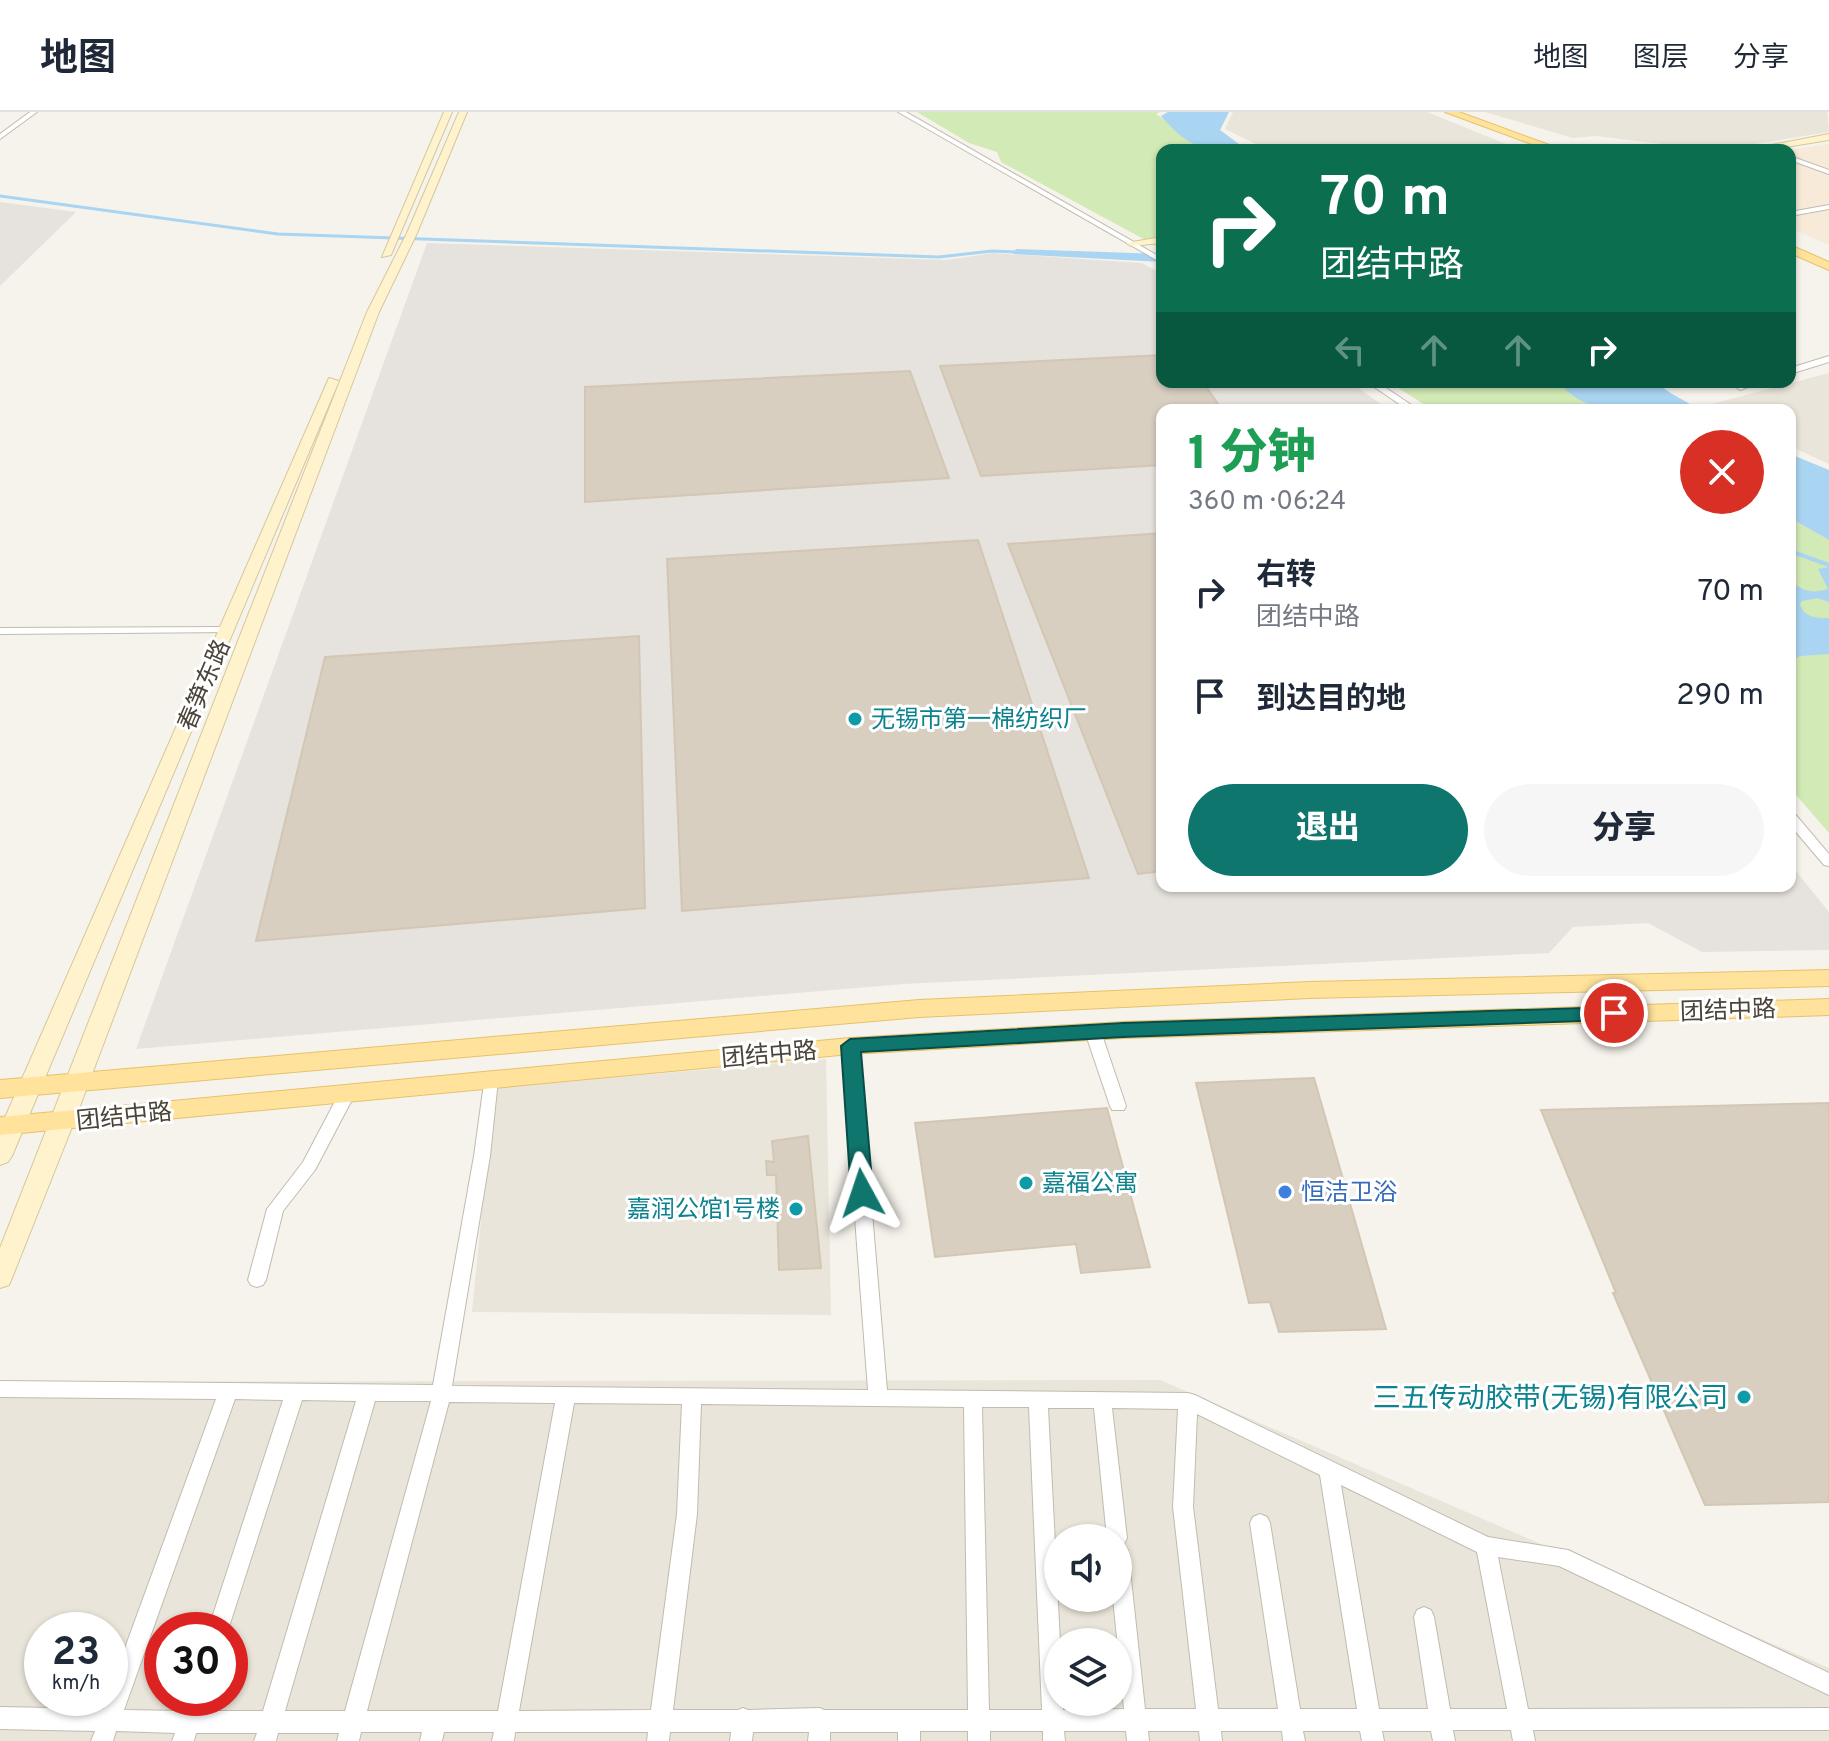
<!DOCTYPE html>
<html lang="zh">
<head>
<meta charset="utf-8">
<style>
	:root { --surface:#fff; --page:#f6f6f7; --text:#1f2937; --muted:#747a83; --line:#e0e1e3; --accent:#0f766e }
	body { margin:0; font-family:Overpass,"Noto Sans SC",sans-serif; background:var(--page); color:var(--text); height:100vh; display:flex; flex-direction:column; font-size:30px; white-space:nowrap }
	* { box-sizing:border-box; margin:0 }
	p { font-size:26px; color:var(--muted) }
	.icon { flex:none; width:44px; height:44px; fill:none; stroke:currentColor; stroke-width:2; stroke-linecap:round; stroke-linejoin:round }
	.map { position:relative; flex:1; overflow:hidden }
	.drawer { position:absolute; left:1156px; top:292px; width:640px; height:488px; display:flex; flex-direction:column; background:var(--surface); border-radius:16px; box-shadow:0 2px 6px #0004 }
	.drawer>* { flex:none }
	.guide { position:absolute; left:1156px; top:32px; width:640px; height:244px; border-radius:16px; box-shadow:0 2px 6px #0004; background:#0b6e4f; color:#fff; overflow:hidden }
	.fabs { position:absolute; left:1044px; top:1412px; display:grid; gap:16px }
	.fabs a { display:grid; place-items:center; width:88px; height:88px; border-radius:50%; background:var(--surface); box-shadow:0 2px 6px #0004; font-size:40px }
	.speed { position:absolute; left:24px; top:1500px; display:flex; gap:16px; font-size:40px; font-weight:700; text-align:center }
	.speed>* { display:grid; place-content:center; width:104px; height:104px; border-radius:50%; background:var(--surface); box-shadow:0 2px 6px #0004; line-height:1 }
	.speed small { font-size:20px; font-weight:400 }
	.speed .limit { border:12px solid #d22; background:#fff; color:#111 }
	.pin { position:absolute; display:grid; place-items:center; width:68px; height:68px; color:#fff; margin:-34px; border:4px solid #fff; border-radius:50%; box-shadow:0 2px 8px #0007 }
	.me { position:absolute; width:88px; margin:-44px; rotate:355deg; stroke-linejoin:round; filter:drop-shadow(0 0 6px #0008) }
	.turn { display:flex; align-items:center; gap:28px; height:168px; padding:0 32px; font-size:36px }
	.turn .icon { width:104px; height:104px; stroke-width:2.5 }
	.turn b { display:block; font-size:56px; line-height:68px }
	.lanes { display:flex; align-items:center; height:76px; padding:0 32px; background:#0003; justify-content:center; gap:40px; direction:ltr }
	.lanes .off { opacity:.35 }
	.round { display:grid; place-items:center; flex:none; width:84px; height:84px; border-radius:42px; background:var(--page) }
	.summary { display:flex; align-items:center; justify-content:space-between; height:136px; padding:0 32px }
	h1 { font-size:48px; font-weight:800; line-height:60px; color:#1e9e55 }
	.action { display:flex; gap:16px; margin-top:auto; padding:16px 32px }
	.action a { flex:1; height:92px; border-radius:48px; background:var(--accent); color:#fff; font-size:32px; font-weight:800; line-height:92px; text-align:center }
	.action a+a { background:var(--page); color:var(--text) }
	ul { padding:0; list-style:none }
	li { display:flex; align-items:center; gap:24px; height:104px; padding:0 32px }
	li div { flex:1 }
	li b { display:block; font-size:30px }
	li em { font-style:normal }
	header { display:flex; align-items:center; gap:48px; box-sizing:border-box; height:112px; padding:0 40px; background:var(--surface); border-bottom:2px solid var(--line) }
	header strong { font-size:38px }
	nav { display:flex; gap:44px; margin-inline-start:auto; font-size:28px }
	.map>svg:first-child { display:block }
</style>
</head>
<body>
<header>
<strong>地图</strong>
<nav><a>地图</a><a>图层</a><a>分享</a></nav>
</header>
<div class="map">
<svg width="1829" height="1629" viewBox="0 0 1829 1629">
	<rect width="100%" height="100%" fill="#f6f3ec"/>
	<!-- residential -->
	<g fill="#eae5da" fill-rule="evenodd">
		<path d="M1233 0H1427L1521 38H1268L1225 17Z"/>
		<path d="M1485 0H1827L1829 20 1730 36 1678 34 1596 24 1573 26Z"/>
		<path d="M1829 261V352L1790 334V298H1712L1704 294Z"/>
		<path d="M826 947 831 1203 472 1200 494 976Z"/>
		<path d="M1160 1268 1829 1556V1629H0V1270ZM1058 1426H1118V1486H1058ZM42 1518H110V1586H42ZM162 1518H230V1586H162ZM1058 1530H1118V1590H1058Z"/>
	</g>
	<!-- commercial -->
	<path fill="#f7ead8" d="M1829 32V133L1790 116V38Z"/>
	<!-- industrial -->
	<g fill="#e6e2dd">
		<path d="M0 90 76 100 0 174Z"/>
		<path d="M427 131 947 148 993 141 1142 151 1162 162V270H1350L1389 298H1162V774H1790V752L1829 800V838L1702 840 1648 811 1573 815 1549 841 904 872 136 937Z"/>
	</g>
	<!-- green -->
	<g fill="#d2eab5">
		<path d="M917 0H1160L1156 2 1212 38H1162V137L1001 50 997 40 969 31Z"/>
		<path d="M1389 270H1559L1592 293 1605 298H1433Z"/>
		<path d="M1790 406 1829 428V721L1790 676Z"/>
	</g>
	<!-- water -->
	<g fill="#a9d4f2">
		<path d="M1168 0H1229L1220 18 1247 38C1202 38 1191 38 1161 4Z"/>
		<path d="M1016 137 1162 142V150L1013 142Z"/>
		<path d="M1559 270H1656C1670 283 1684 287 1699 298 1656 298 1589 311 1559 270Z"/>
		<path d="M1790 342 1829 358V428L1790 406Z"/>
		<path d="M1829 455V490L1818 486 1802 489 1800 492C1804 506 1816 506 1829 506V542L1800 544 1790 549V469C1804 479 1811 482 1828 477L1818 457Z"/>
	</g>
	<g fill="none" stroke-linecap="round" stroke-linejoin="round">
		<!-- stream-far1 -->
		<path stroke="#a9d4f2" stroke-width="3" d="M0 84 278 122 939 145 992 139 1017 140"/>
		<!-- stream -->
		<path stroke="#a9d4f2" stroke-width="4" d="M1790 439 1829 453"/>
	</g>
	<!-- building -->
	<g fill="#d8cfc1" stroke="#d3c7b4" stroke-width="2">
		<path d="M1162 243V270H1203L1222 298H1162V353L981 364 940 254Z"/>
		<path d="M910 259 949 366 585 390V275Z"/>
		<path d="M1162 421V759L1138 762 1008 432Z"/>
		<path d="M978 428 1089 766 682 799 667 447Z"/>
		<path d="M639 524 645 796 256 829 325 545Z"/>
		<path d="M1314 966 1386 1217 1279 1220 1270 1190 1249 1191 1196 971Z"/>
		<path d="M1829 991V1390L1705 1393 1613 1181H1616L1541 998Z"/>
		<path d="M1107 996 1150 1155 1081 1161 1076 1132 935 1145 915 1011Z"/>
		<path d="M808 1024 821 1156 779 1158 776 1063H767L766 1049 774 1050 772 1029Z"/>
	</g>
	<g fill="none" stroke-linecap="round" stroke-linejoin="round">
		<!-- street casing -->
		<g stroke="#c2bbae" stroke-width="2">
			<g id="street">
				<path d="M30 0H37L0 27V22Z"/>
				<path d="M898 0H906L1162 146V151Z"/>
				<path d="M1790 44 1829 58V62L1790 48Z"/>
				<path d="M1829 93V97L1790 104V100Z"/>
				<path d="M1829 244V250L1790 262V256Z"/>
				<path d="M1367 270H1377L1419 298H1408Z"/>
				<path d="M1748 270H1761L1740 278 1736 275Z"/>
				<path d="M227 515 231 516V520L0 522V516Z"/>
				<path d="M1790 701 1795 702 1829 742V754L1824 753 1790 713Z"/>
				<path d="M1093 915 1098 916 1101 920 1126 994 1124 998H1112L1110 994 1085 920 1088 916Z"/>
				<path d="M850 929 855 930 858 934 887 1278 1188 1281 1195 1283 1488 1425 1568 1438 1829 1561V1583L1559 1454 1498 1445 1528 1597 1829 1596V1618H1533L1535 1629H1513L1511 1618H1453L1455 1629H1433L1431 1619H1382L1384 1629H1362L1360 1619H1303L1305 1629H1283L1282 1619H1221L1222 1629H1200L1199 1619H1148L1149 1629H1127L1126 1619H1064L1065 1629H1043V1619H990V1629H968V1619H920V1629H898V1620H830V1629H808L809 1620H753L752 1629H730L731 1620H670L669 1629H647L648 1620H515L514 1629H492L494 1620H444L442 1629H420L422 1620H361L359 1629H337L339 1621H278L276 1629H254L257 1621H196L194 1629H172L175 1621 116 1619 113 1629H91L95 1619 0 1617V1595L103 1597 107 1586H110V1577L216 1287 0 1285V1269L433 1273 474 1044 485 964H495L498 968 490 1044 452 1274 868 1278 842 934 845 930ZM235 1287 283 1288 208 1518H228L302 1288 356 1289 263 1599H203L207 1586H185L181 1599 124 1598ZM375 1289H431L345 1599H285ZM449 1290 555 1291 498 1599H367ZM574 1291 682 1292 677 1402 651 1598 519 1599ZM701 1292 964 1295 968 1598H824L820 1596 748 1598 743 1596 738 1598H673L697 1402ZM982 1295H1029L1042 1598H989ZM1048 1296H1094L1107 1426H1118V1486H1113L1124 1597 1063 1598V1590H1058V1530H1060ZM1112 1296 1178 1297 1173 1395 1196 1597H1145L1128 1439 1124 1432 1127 1426ZM1197 1302 1320 1363 1357 1597H1300L1270 1411 1267 1405 1260 1402 1253 1405 1250 1411 1278 1597H1218L1193 1395ZM1341 1373 1477 1440 1507 1597H1450L1434 1505 1431 1498 1424 1495 1417 1498 1414 1505 1428 1597H1379Z"/>
				<path d="M347 976 353 978 355 982 315 1058 283 1099 266 1168 263 1173 257 1175 251 1173 248 1168 267 1097 303 1050 341 978Z"/>
			</g>
		</g>
		<!-- secondary casing -->
		<g stroke="#d6c79b" stroke-width="2">
			<g id="secondary">
				<path d="M444 0H452L391 143 382 145Z"/>
				<path d="M459 0H467L417 121 379 200 74 1010 12 1166 9 1173 0 1176V1136L367 200 407 121Z"/>
				<path d="M1829 22V28L1767 38H1745Z"/>
				<path d="M1162 125V131L1131 134 1126 131Z"/>
				<path d="M329 266 339 269 12 1044 8 1050 0 1053V1017Z"/>
			</g>
		</g>
		<!-- primary casing -->
		<g stroke="#e6c16a" stroke-width="2">
			<g id="primary">
				<path d="M1445 0H1459L1563 38H1548Z"/>
				<path d="M1790 133 1829 150V158L1790 141Z"/>
				<path d="M1829 858V874L1309 886 919 905 0 986V968L919 888 1309 870Z"/>
				<path d="M1829 887V903L1123 926 850 942 0 1023V1005L850 926 1123 910Z"/>
			</g>
		</g>
		<!-- street -->
		<use href="#street" fill="#fff" fill-rule="evenodd"/>
		<!-- secondary -->
		<use href="#secondary" fill="#fff3cd" fill-rule="evenodd"/>
		<!-- primary -->
		<use href="#primary" fill="#ffe39c" fill-rule="evenodd"/>
	</g>
	<!-- route -->
	<path fill="#0f766e" stroke="#0a4d48" stroke-width="2" d="M1614 895 1624 901 1614 908 1123 925 861 940 873 1081 870 1086 862 1089 854 1086 851 1081 841 934 850 927 1123 911Z"/>
	<!-- markers -->
	<g fill="#0f9aa8" stroke="#fff" stroke-width="3">
		<circle cx="855" cy="607" r="8"/>
		<circle cx="1026" cy="1071" r="8"/>
		<circle cx="796" cy="1097" r="8"/>
		<circle cx="1744" cy="1285" r="8"/>
	</g>
	<circle fill="#3f7fe0" stroke="#fff" stroke-width="3" cx="1285" cy="1080" r="8"/>
	<g text-anchor="middle" stroke-width="6" stroke-linejoin="round" paint-order="stroke">
		<!-- street labels -->
		<g font-size="24" fill="#4b4439" stroke="#fff">
			<text transform="translate(204 573) rotate(-67)" y="8">春笋东路</text>
			<text transform="translate(1728 898) rotate(-2)" y="8">团结中路</text>
			<text transform="translate(769 942) rotate(-5)" y="8">团结中路</text>
			<text transform="translate(124 1004) rotate(-6)" y="8">团结中路</text>
		</g>
		<!-- culture labels -->
		<g font-size="24" fill="#0d838f" stroke="#fff" text-anchor="start">
			<text x="871" y="615">无锡市第一棉纺织厂</text>
			<text x="1042" y="1079">嘉福公寓</text>
			<text x="780" y="1105" text-anchor="end">嘉润公馆1号楼</text>
		</g>
		<!-- shop labels -->
		<g font-size="24" fill="#366cbe" stroke="#fff" text-anchor="start">
			<text x="1301" y="1088">恒洁卫浴</text>
		</g>
		<!-- near-culture labels -->
		<g font-size="28" fill="#0d838f" stroke="#fff" text-anchor="end">
			<text x="1728" y="1295">三五传动胶带(无锡)有限公司</text>
		</g>
	</g>
</svg>
<div class="fabs">
<a><svg class="icon" aria-label="sound" viewBox="0 0 24 24"><path d="M4 9h4l5-4v14l-5-4H4zM17 9q2 3 0 6"/></svg></a>
<a><svg class="icon" aria-label="layers" viewBox="0 0 24 24"><path d="M12 4l9 5-9 5-9-5zM3 14l9 5 9-5"/></svg></a>
</div>
<div class="speed"><div>23<small>km/h</small></div><div class="limit">30</div></div>
<div class="pin" style="left:1614px;top:901px;background:#d93025"><svg class="icon" aria-label="arrive" viewBox="0 0 24 24"><path d="M6 21V4h12l-3 4 3 4H6"/></svg></div>
<svg class="me" style="left:862px;top:1081px" viewBox="-20 -20 40 40"><path d="M0-17L14 15 0 8-14 15z" fill="#0f766e" stroke="#fff" stroke-width="4"/></svg>
<div class="guide">
<div class="turn"><svg class="icon" aria-label="right" viewBox="0 0 24 24"><path d="M7 20v-9h11M14 6l5 5-5 5"/></svg><div><b>70 m</b>团结中路</div></div>
<div class="lanes"><svg class="icon off" aria-label="left" viewBox="0 0 24 24"><path d="M17 20v-9H6M10 6l-5 5 5 5"/></svg><svg class="icon off" aria-label="ahead" viewBox="0 0 24 24"><path d="M12 20V5M6 11l6-6 6 6"/></svg><svg class="icon off" aria-label="ahead" viewBox="0 0 24 24"><path d="M12 20V5M6 11l6-6 6 6"/></svg><svg class="icon" aria-label="right" viewBox="0 0 24 24"><path d="M7 20v-9h11M14 6l5 5-5 5"/></svg></div>
</div>
<section class="drawer">
<div class="summary"><div><h1>1 分钟</h1><p>360 m · 06:24</p></div><a class="round" style="background:#d93025;color:#fff"><svg class="icon" aria-label="close" viewBox="0 0 24 24"><path d="M6 6l12 12M18 6L6 18"/></svg></a></div>
<ul>
<li><svg class="icon" aria-label="right" viewBox="0 0 24 24"><path d="M7 20v-9h11M14 6l5 5-5 5"/></svg><div><b>右转</b><p>团结中路</p></div><em>70 m</em></li>
<li><svg class="icon" aria-label="arrive" viewBox="0 0 24 24"><path d="M6 21V4h12l-3 4 3 4H6"/></svg><div><b>到达目的地</b></div><em>290 m</em></li>
</ul>
<div class="action"><a>退出</a><a>分享</a></div>
</section>
</div>
</body>
</html>
